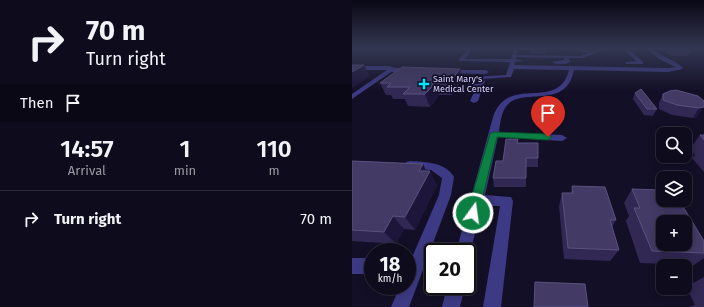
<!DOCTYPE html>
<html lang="en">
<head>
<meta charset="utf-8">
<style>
	:root { --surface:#0e0b1c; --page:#1c1929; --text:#f1f3f6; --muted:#9b9ba3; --line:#2e2b3b }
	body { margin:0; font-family:"Fira Sans",sans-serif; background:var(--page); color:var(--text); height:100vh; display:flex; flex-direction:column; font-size:15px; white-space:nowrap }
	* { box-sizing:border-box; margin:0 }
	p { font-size:13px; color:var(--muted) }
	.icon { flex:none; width:22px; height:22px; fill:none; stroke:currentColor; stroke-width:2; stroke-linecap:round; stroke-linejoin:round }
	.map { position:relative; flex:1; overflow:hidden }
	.drawer { display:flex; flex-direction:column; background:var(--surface); width:352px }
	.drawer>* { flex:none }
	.guide { background:#0e0b1c; color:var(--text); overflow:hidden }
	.fabs { position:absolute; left:304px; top:127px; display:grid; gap:8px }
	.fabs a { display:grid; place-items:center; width:36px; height:36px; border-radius:8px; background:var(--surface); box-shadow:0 2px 10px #0003,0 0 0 1px var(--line); font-size:20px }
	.speed { position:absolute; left:12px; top:243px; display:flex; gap:8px; font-size:20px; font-weight:700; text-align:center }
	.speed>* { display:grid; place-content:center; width:52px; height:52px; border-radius:50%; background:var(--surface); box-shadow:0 2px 10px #0003,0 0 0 1px var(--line); line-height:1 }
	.speed small { font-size:10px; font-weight:400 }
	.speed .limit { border:2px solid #111; border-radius:6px; background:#fff; color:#111 }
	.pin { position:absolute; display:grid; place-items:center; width:34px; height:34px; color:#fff; margin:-41px -17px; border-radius:50% 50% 50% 0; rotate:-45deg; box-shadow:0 0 4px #0007 }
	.pin .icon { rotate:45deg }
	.me { position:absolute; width:44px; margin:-22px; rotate:14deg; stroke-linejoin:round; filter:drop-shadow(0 0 3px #0008) }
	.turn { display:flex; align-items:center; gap:14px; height:84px; padding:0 20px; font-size:18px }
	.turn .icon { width:52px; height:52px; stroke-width:2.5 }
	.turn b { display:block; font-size:28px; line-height:34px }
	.then { display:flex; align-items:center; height:38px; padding:0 20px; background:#0003; gap:8px; font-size:15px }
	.eta { display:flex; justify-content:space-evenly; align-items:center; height:68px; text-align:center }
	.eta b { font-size:24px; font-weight:600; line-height:28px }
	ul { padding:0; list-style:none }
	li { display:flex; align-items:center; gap:12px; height:56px; padding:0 20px; border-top:1px solid var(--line) }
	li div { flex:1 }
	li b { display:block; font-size:15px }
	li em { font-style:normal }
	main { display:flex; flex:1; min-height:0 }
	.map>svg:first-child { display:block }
</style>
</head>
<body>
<main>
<section class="drawer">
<div class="guide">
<div class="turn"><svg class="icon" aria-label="right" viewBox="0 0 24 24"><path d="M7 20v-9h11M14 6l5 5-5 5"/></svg><div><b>70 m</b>Turn right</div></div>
<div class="then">Then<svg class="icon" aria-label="arrive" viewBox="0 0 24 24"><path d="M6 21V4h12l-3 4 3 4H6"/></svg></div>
</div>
<div class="eta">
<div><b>14:57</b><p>Arrival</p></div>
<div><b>1</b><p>min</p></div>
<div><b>110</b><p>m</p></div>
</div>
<ul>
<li><svg class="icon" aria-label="right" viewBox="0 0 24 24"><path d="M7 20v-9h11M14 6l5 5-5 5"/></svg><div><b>Turn right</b></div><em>70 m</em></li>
</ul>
</section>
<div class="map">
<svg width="352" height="307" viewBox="0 0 352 307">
	<rect width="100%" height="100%" fill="#130f26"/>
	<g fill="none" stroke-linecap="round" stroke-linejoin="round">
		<!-- minor -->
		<g fill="#3d3a85" fill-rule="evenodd">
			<path d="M118 48H122L113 59H159L162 48H166L165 55 229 56 236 53 220 48 241 51 250 48H256L231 58H217L218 62C214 65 204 65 200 62L212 60V58L164 57V59L172 61 163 62 162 65 316 68 324 67 307 59 294 48H327L329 50 327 51 302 50C311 57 323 60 331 68L330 69 316 72 222 70C213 113 168 84 153 108 149 115 148 124 147 132L210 135 215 138 210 141 146 137 133 195 159 197 161 201 149 307H131L148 206H130L117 257 115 258V252H104L141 117C156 73 206 113 217 70L162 69 159 77 131 79 133 81 126 101 122 103 118 101 124 88H118L115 86 121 77 154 75 158 62 107 61V59ZM125 80H128L126 84H122Z"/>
			<path d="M271 48H275L291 62V64H274V62L284 61Z"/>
			<path d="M0 66H38C44 70 54 66 61 70L58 72H39L0 99V94L35 70H0Z"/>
			<path d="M96 70H134L137 72 134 74 94 73V71Z"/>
			<path d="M58 161C73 162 93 162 102 177L99 195 57 307H39L48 286H55V269L87 195 90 178 79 170 54 168 53 165 54 162Z"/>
			<rect x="0" y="258" width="21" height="16"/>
			<path d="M95 286H113L108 307H90Z"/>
		</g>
	</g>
	<!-- wall -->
	<g fill="#312854">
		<path d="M170 48H193V54H179V50L170 49Z"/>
		<path d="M316 48H332L338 51 336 56H320L314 52Z"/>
		<path d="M108 69 110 80 100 95H87L78 107 56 106 53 99H41L39 95H34L28 83Z"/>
		<path d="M283 93 305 109 301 116 292 115 281 99Z"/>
		<path d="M311 94 352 101 345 117 341 118 320 115 307 109V103Z"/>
		<path d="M348 135H352V172L340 158 343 155 338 149Z"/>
		<path d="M166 139V143L186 158V167H174V187H142L141 178Z"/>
		<path d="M0 161 71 164 74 171 85 185 63 230 52 229 44 244 0 241Z"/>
		<path d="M220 186 264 220 260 227 267 250 258 261 212 259 207 206 210 193H219Z"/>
		<path d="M280 189 311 200 352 241V258L342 265 288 263 274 221 277 216 272 203Z"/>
		<path d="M352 277V307H337L343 305 334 287Z"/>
	</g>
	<!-- shaded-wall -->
	<g fill="#1d163a">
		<path d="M12 65 18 76 0 88V72Z"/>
		<path d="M108 69 110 80 100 95 97 83Z"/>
		<path d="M83 83 87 95 78 107 73 94Z"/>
		<path d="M352 107 345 117 341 118 347 108Z"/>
		<path d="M71 164 76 175 78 171 85 185 63 230 53 217 67 171Z"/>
		<path d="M41 216 52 229 44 244 32 232Z"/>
	</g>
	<!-- building -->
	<g fill="#433a66" stroke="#5a527e" fill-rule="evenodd">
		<path d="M318 48H332L338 51H323Z"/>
		<path d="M0 65H12L0 72Z"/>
		<path d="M50 67 108 69 97 83H83L73 94H51L58 87H35L39 83H28Z"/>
		<path d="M289 89 305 109H295L283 93Z"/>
		<path d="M324 90 346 96 352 101V107L347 108 325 105 311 100V94L318 91Z"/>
		<path d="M348 135H352V140Z"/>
		<path d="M154 139H166L165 143H186V158H174V178H141L144 161H151Z"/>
		<path d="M0 161 71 164 67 171H78L53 217 41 216 32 232 0 230Z"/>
		<path d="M220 186 253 187 264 220H258L267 250 216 248 210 193H221Z"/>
		<path d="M280 189 309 190 311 193V200H327L352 241V253L300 251 282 208H288ZM311 222H333V244H311Z"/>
		<path d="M183 282 233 284 236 307H182Z"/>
	</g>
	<!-- sky -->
	<linearGradient id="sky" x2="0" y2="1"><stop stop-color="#0a0815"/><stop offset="0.53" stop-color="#333752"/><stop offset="1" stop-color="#333752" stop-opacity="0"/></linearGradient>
	<rect width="352" height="91" fill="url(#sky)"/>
	<!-- route -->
	<path fill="#0b8043" stroke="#07532c" d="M142 132 196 134 200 137 196 140 145 137 127 213 125 217 121 219 117 217 115 213 138 134Z"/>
	<!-- markers -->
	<path fill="#00e5ff" stroke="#130f26" stroke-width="1.5" d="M70 78h4v4h4v4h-4v4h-4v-4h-4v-4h4z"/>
	<g text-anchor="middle" stroke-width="3.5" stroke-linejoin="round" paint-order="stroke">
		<!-- far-poi labels -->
		<g font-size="9" fill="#d9d4ff" stroke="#130f26" text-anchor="start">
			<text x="81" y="82">Saint Mary's<tspan x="81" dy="10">Medical Center</tspan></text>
		</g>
	</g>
</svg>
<div class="fabs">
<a><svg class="icon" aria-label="search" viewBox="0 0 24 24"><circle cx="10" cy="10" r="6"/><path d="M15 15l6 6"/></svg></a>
<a><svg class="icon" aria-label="layers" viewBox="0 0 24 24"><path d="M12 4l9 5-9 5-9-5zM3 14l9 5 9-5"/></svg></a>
<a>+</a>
<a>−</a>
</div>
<div class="speed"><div>18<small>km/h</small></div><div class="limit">20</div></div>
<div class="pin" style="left:196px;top:137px;background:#d93025"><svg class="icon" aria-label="arrive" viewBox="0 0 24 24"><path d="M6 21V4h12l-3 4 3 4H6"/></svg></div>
<svg class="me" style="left:121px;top:213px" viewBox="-20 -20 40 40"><circle r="17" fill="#0b8043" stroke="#fff" stroke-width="3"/><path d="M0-11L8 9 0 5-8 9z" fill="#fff"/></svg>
</div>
</main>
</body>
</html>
